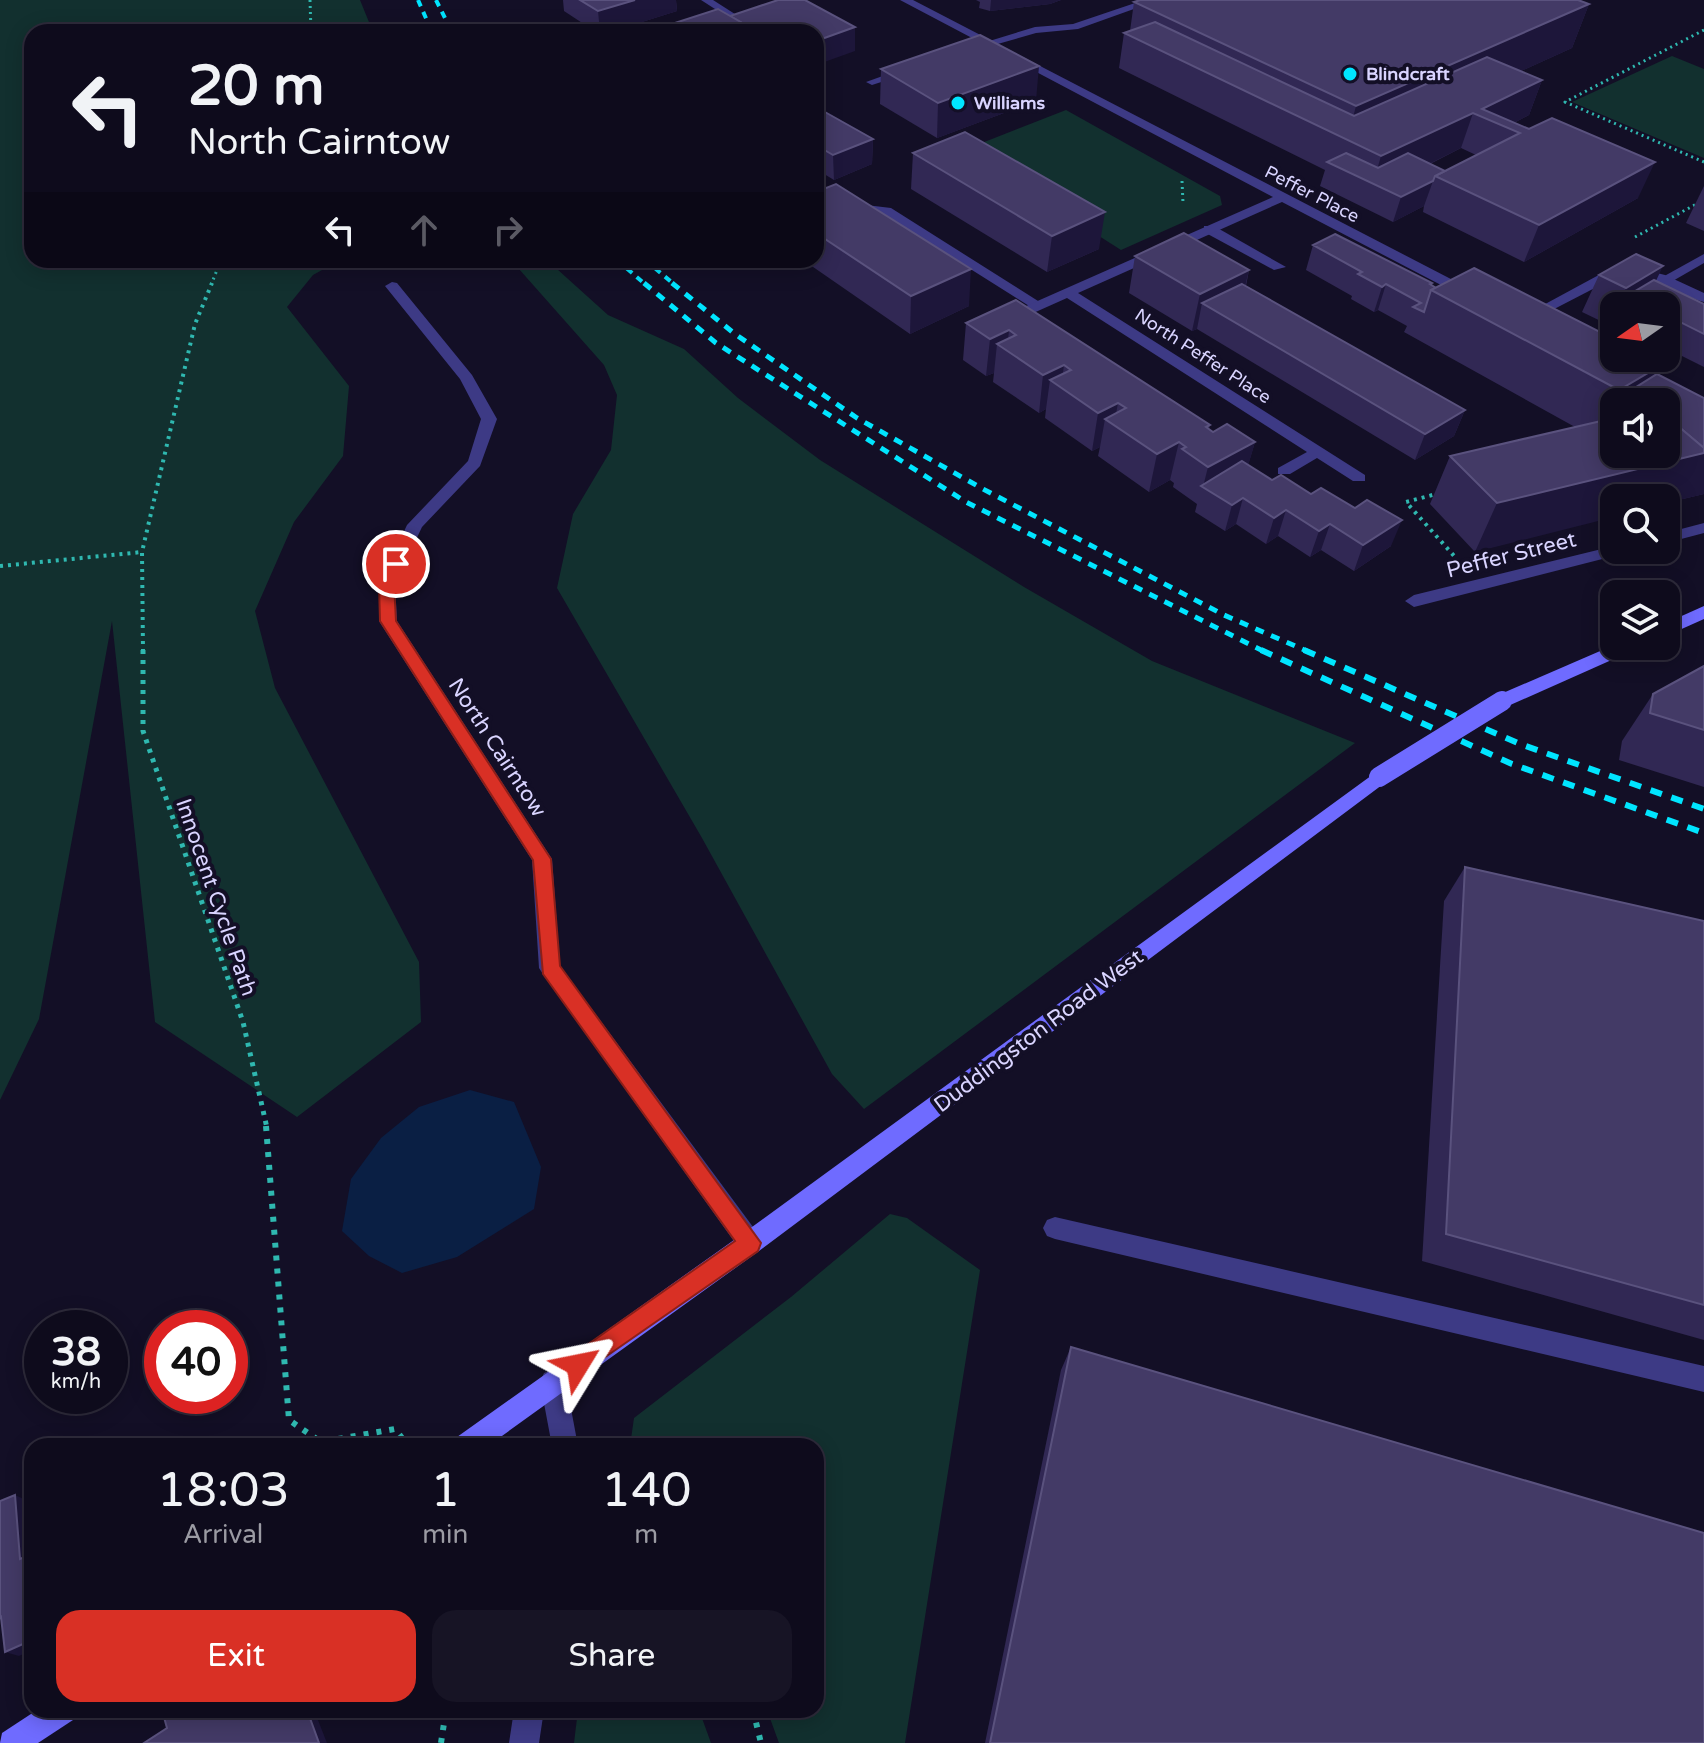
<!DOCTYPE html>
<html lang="en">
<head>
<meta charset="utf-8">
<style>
	:root { --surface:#0e0b1c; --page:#171425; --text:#f1f3f6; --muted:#9b9ba3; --line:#2e2b3b; --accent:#d93025 }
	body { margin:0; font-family:"Varela Round",sans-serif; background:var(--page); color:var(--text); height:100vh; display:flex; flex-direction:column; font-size:30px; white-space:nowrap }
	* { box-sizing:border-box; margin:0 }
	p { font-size:26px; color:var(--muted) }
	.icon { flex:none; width:44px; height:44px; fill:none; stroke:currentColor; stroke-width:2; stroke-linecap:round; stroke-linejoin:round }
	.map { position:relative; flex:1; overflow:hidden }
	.side { position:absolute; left:24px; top:1438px; width:800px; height:280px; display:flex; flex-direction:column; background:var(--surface); border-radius:24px; box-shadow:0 4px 20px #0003,0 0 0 2px var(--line) }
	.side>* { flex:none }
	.top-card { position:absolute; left:24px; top:24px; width:800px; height:244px; border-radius:24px; box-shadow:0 4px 20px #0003,0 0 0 2px var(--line); background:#0e0b1c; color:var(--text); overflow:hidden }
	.needle { width:52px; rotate:256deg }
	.fabs { position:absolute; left:1600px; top:292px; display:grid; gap:16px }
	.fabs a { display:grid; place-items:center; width:80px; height:80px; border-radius:16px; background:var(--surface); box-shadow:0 4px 20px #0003,0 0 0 2px var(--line); font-size:40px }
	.speed { position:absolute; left:24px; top:1310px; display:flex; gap:16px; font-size:40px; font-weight:700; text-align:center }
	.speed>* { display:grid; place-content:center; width:104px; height:104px; border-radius:50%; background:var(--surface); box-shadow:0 4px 20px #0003,0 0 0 2px var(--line); line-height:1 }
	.speed small { font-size:20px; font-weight:400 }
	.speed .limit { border:12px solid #d22; background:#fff; color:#111 }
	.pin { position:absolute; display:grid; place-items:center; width:68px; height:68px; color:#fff; margin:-34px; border:4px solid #fff; border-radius:50%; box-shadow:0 2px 8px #0007 }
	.me { position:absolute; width:88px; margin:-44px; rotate:55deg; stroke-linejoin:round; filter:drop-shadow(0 0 6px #0008) }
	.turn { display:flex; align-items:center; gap:28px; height:168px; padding:0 32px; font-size:36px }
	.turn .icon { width:104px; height:104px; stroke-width:2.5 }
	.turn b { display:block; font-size:56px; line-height:68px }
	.lanes { display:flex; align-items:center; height:76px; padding:0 32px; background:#0003; justify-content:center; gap:40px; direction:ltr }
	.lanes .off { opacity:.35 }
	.eta { display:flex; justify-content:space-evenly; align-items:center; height:136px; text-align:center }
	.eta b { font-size:48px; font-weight:600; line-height:56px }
	.cta { display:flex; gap:16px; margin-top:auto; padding:16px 32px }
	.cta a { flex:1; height:92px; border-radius:24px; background:var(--accent); color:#fff; font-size:32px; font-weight:600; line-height:92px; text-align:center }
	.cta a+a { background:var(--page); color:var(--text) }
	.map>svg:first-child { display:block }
</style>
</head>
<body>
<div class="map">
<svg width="1704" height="1743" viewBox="0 0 1704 1743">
	<rect width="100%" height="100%" fill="#130f26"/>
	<!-- green -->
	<g fill="#12302f">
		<path d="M0 0H360L373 32H32V260H340L313 275 287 307 349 386 343 456 294 522 255 611 275 688 419 962 421 1022 297 1117 155 1022 112 621 39 1019 0 1100Z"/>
		<path d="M1672 56 1704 69V158L1572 102Z"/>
		<path d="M1066 110 1220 196 1222 205 1121 250 964 150Z"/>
		<path d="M511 260H547L608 315 684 349 738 398 820 460 1024 587 1152 661 1355 743 864 1109 832 1074 702 838 557 588 573 514 611 450 617 395 604 365Z"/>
		<path d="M890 1214 907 1218 980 1270 905 1743H779L767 1710H816V1446H630L634 1418 791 1297Z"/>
		<path d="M578 1710H699L711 1743H574Z"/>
	</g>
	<!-- water -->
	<path fill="#0a1f44" d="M470 1090 514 1102 541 1167 534 1209 457 1257 402 1273 369 1256 342 1231 351 1179 381 1138 419 1107Z"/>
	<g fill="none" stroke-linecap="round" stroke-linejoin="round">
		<!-- path-far3 -->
		<g stroke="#2fb8b0" stroke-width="3" stroke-dasharray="2 4" stroke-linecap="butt">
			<path d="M310 0 311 32"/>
			<path d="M1704 30 1565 102 1704 162"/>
			<path d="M1182 181 1183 203"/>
			<path d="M1635 237 1704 200"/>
			<path d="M211 285 221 260"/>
		</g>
		<!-- path-far2 -->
		<g stroke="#2fb8b0" stroke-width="4" stroke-dasharray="3 5" stroke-linecap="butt">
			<path d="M1440 493 1406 502 1455 557"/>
			<path d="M0 566 142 552"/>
			<path d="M143 652 142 552 195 324 212 283"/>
		</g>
		<!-- path-far1 -->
		<path stroke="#2fb8b0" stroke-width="5" stroke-dasharray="4 6" stroke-linecap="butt" d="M143 650V731L243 1022 267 1128"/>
		<!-- path -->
		<g stroke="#2fb8b0" stroke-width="6" stroke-dasharray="5 8" stroke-linecap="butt">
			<path d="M266 1126 289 1420 321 1442 395 1429 408 1446"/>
			<path d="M753 1710 761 1743"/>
			<path d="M441 1743 446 1710"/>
		</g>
		<!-- lane -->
		<g fill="#3d3a85" fill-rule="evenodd">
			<path d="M701 0H713L738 16 729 18Z"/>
			<path d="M1144 0H1159L1078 29 1036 33 966 53 960 50 1035 27 1073 24Z"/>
			<path d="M905 68 911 71 909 73 872 85 866 82Z"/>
			<path d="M816 199 891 208 1046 306 1034 309 883 214 816 207Z"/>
			<path d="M1204 226H1214L1286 267 1274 270 1204 232Z"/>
			<path d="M1704 254V263L1671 282 1659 279Z"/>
			<path d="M1055 1217 1704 1366V1392L1055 1239 1047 1236 1043 1228 1047 1220Z"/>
		</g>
		<!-- street -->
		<g fill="#3d3a85" fill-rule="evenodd">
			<path d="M900 0H913L1474 291V297H1464L1282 202 1078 293 1365 475V481H1353L1317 458 1290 474H1278V468L1307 452 1067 298 1011 323H1001V317L1273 197Z"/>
			<path d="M1637 268 1665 275 1704 293V302C1673 293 1651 273 1616 277L1533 320 1521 317 1608 270Z"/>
			<path d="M392 282 397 283 472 375 497 419 480 466 422 527 395 584 397 621 552 859 560 966 759 1235 762 1243 759 1251 750 1255 741 1251 543 974 539 968 532 860 379 621V584L407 525 468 461 481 419 460 379 385 286Z"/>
			<path d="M1704 523V533L1666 543V533Z"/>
			<path d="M1614 546V550H1626L1618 555 1414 607 1405 601 1414 595Z"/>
			<path d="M553 1369 562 1373 566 1382 578 1446H552L540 1382 544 1373Z"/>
			<path d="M514 1710H544L539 1743H509Z"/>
		</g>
		<!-- secondary -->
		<g fill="#6f6bff" fill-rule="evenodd">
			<path d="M1704 606V619L1666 636V623Z"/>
			<path d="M1614 645 1637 646 1634 650 1508 706H1496L1493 701 1496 696Z"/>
			<path d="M1379 770 1386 772 1388 777 1386 782 759 1251 488 1446H453L457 1437 741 1235Z"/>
			<path d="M37 1710H78L73 1720 38 1743H0L2 1733Z"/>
		</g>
		<!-- rail-far2 -->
		<g stroke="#00e5ff" stroke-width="4" stroke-dasharray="7 6" stroke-linecap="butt">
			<path d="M418 0 432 32"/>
			<path d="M436 0 452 32"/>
			<path d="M617 260 646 285"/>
			<path d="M645 260 675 285"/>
		</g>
		<!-- rail-far1 -->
		<g stroke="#00e5ff" stroke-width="5" stroke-dasharray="9 8" stroke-linecap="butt">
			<path d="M644 283 716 343 966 502 1265 652"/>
			<path d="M672 283 735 334 857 418 983 489 1224 615 1309 652"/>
		</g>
		<!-- rail -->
		<g stroke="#00e5ff" stroke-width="6" stroke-dasharray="12 10" stroke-linecap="butt">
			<path d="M1261 650 1512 764 1704 833"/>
			<path d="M1304 650 1520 744 1704 809"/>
		</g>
		<!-- secondary-bridge -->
		<path stroke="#6f6bff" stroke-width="20" d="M1379 777 1502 701"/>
	</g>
	<!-- wall -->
	<g fill="#312854" fill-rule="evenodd">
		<path d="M563 0H676L677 11 610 32H596L564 11Z"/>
		<path d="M976 0H1061L1050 4 990 11 979 8 980 2Z"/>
		<path d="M1134 2 1589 4 1572 48 1521 71 1542 80 1529 115 1514 123 1638 198 1524 262 1423 212 1424 206 1393 222 1320 186 1325 170 1119 68 1124 33 1130 31ZM1461 148 1476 155 1445 171 1430 164Z"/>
		<path d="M881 69 1036 101 937 138 880 104Z"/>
		<path d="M816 107 873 139 872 164 834 180 816 169Z"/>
		<path d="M913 153 1099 249 1047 272 911 189Z"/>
		<path d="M1704 186V231L1686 223Z"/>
		<path d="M816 192 969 306 910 334 803 260H816Z"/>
		<path d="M1313 245 1432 283 1431 285 1436 288 1657 374 1704 494 1666 503V498L1475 552 1430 504 1450 456 1575 427 1404 332 1407 326 1378 310 1374 312 1351 299 1352 296 1306 270ZM1614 402H1666L1614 454Z"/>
		<path d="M1135 256 1249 270 1246 286 1465 410 1454 436 1415 460 1197 329 1192 331 1129 293Z"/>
		<path d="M1599 275 1656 281 1704 304V367L1666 348V306H1614V322L1609 325 1582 312Z"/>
		<path d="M1016 300 1210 425 1209 429 1213 432 1255 442 1248 465 1272 480 1391 546 1354 571 1321 550 1310 557 1278 536 1266 544 1236 524 1225 531 1195 512 1197 504 1173 487 1174 483 1170 480 1149 492 1098 456 1100 447 1092 451 1045 418 1046 409 1039 413 993 382 994 373 986 376 963 360 966 323Z"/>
		<path d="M1704 666V787L1619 760 1622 741 1653 694Z"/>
		<path d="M1465 867 1704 921V1340L1422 1261 1444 901Z"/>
		<path d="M1071 1347 1704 1743H985L1061 1370Z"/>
	</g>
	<!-- shaded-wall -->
	<g fill="#1d163a">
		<path d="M635 0H676L677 11 610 32H600L598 11Z"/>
		<path d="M991 0H1061L1050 4 990 11Z"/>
		<path d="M1589 4 1572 48 1358 145 1347 140 1356 106Z"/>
		<path d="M855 27V51L816 65V41Z"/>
		<path d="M1039 66 1036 101 937 138 938 103Z"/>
		<path d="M1542 80 1529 115 1506 127 1482 109Z"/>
		<path d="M1473 113 1461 148 1381 188 1373 184 1381 156Z"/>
		<path d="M873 139 872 164 834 180 833 155Z"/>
		<path d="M1655 162 1638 198 1524 262 1539 225Z"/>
		<path d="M1433 181 1424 206 1393 222 1401 197Z"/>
		<path d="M1105 212 1099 249 1047 272 1052 236Z"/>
		<path d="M1663 266 1645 304 1627 296 1622 306H1618L1626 288Z"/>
		<path d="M971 269 969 306 910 334 911 296Z"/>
		<path d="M1249 270 1240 307 1202 303 1197 329 1192 331 1200 294Z"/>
		<path d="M1386 284 1378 310 1374 312 1382 287Z"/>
		<path d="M1614 314V322L1609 325Z"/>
		<path d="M1009 330 1007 351 997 344 994 373 986 376 990 339Z"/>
		<path d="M1663 364 1643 402 1614 401 1619 390Z"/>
		<path d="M1064 365 1061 388 1050 380 1046 409 1039 413 1043 375Z"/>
		<path d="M1118 403 1114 425 1105 419 1100 447 1092 451 1098 413Z"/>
		<path d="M1465 410 1454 436 1415 460 1425 434Z"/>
		<path d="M1179 442 1170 480 1149 492 1157 454Z"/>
		<path d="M1255 442 1244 480 1203 487 1208 467Z"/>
		<path d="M1704 453V494L1666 503V498H1614V517L1475 552 1497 503Z"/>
		<path d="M1243 498 1236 524 1225 531 1232 505Z"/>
		<path d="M1286 510 1278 536 1266 544 1274 518Z"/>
		<path d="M1402 520 1391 546 1354 571 1363 545Z"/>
		<path d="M1330 524 1321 550 1310 557 1319 531Z"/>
		<path d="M15 1495 28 1501 32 1564 20 1559Z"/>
		<path d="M32 1640V1650L19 1656 5 1652Z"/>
		<path d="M307 1710H314L327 1743H319Z"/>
	</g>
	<!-- building -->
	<g fill="#433a66" stroke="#5a527e" stroke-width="2">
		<path d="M580 0H635L598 11Z"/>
		<path d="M778 0H805L855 27 816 41V32H758L730 16Z"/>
		<path d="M1140 0H1578L1589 4 1356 106 1134 2Z"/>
		<path d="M718 9 758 32H647Z"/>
		<path d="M1155 22 1354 116 1487 57 1542 80 1482 109 1529 129 1552 118 1655 162 1539 225 1435 176 1520 133 1473 113 1381 156 1124 33Z"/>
		<path d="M980 35 1039 66 938 103 881 69Z"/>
		<path d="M816 107 873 139 833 155 816 145Z"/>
		<path d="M965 132 1105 212 1052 236 913 153Z"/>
		<path d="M1346 153 1378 168 1408 153 1445 171 1435 176 1433 181 1401 197 1327 162Z"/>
		<path d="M836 184 971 269 911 296 816 233V192Z"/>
		<path d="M1184 233 1249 270 1200 294 1135 256Z"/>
		<path d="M1335 234 1432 283 1430 284 1436 288 1431 290 1424 312 1413 307 1421 303 1386 284 1382 287 1358 274 1362 272 1313 245Z"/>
		<path d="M1636 254 1663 266 1626 288 1599 275Z"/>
		<path d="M1474 268 1614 339V358H1651L1663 364 1619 390 1431 290Z"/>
		<path d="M1654 280 1704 304V334L1666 315V306H1647L1627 296Z"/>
		<path d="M1242 284 1465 410 1425 434 1202 303Z"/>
		<path d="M1016 300 1210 425 1206 427 1213 432 1227 424 1255 442 1208 467 1182 449 1186 447 1179 442 1157 454 1105 419 1126 408 1118 403 1098 413 1050 380 1071 370 1064 365 1043 375 997 344 1016 335 1009 330 990 339 966 323Z"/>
		<path d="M1657 374 1704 398V448L1666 416V402H1616L1614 401Z"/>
		<path d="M1666 416 1704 448V453L1497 503 1450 456 1614 418V454H1666Z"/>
		<path d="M1242 461 1272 480 1281 475 1311 494 1321 488 1355 508 1367 500 1402 520 1363 545 1330 524 1319 531 1286 510 1274 518 1243 498 1232 505 1201 486Z"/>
		<path d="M1704 666V730L1650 713 1653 694Z"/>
		<path d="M1465 867 1704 921V1305L1446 1234Z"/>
		<path d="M1071 1347 1704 1533V1743H990Z"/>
		<path d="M15 1495 20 1559 32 1554V1640L5 1652 1 1617 0 1618V1501Z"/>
		<path d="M162 1710H307L319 1743H144L167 1728Z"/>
	</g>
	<!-- route -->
	<path fill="#d93025" stroke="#8d1f18" stroke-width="2" d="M396 559 404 564 394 584 396 621 551 859 560 966 761 1243 758 1251 578 1376 570 1373 566 1365 570 1357 735 1241 543 974 533 860 380 621 379 584 391 561Z"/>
	<!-- markers -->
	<g fill="#00e5ff" stroke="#130f26" stroke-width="3">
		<circle cx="1350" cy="74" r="8"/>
		<circle cx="958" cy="103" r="8"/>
	</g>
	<g text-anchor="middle" stroke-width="8" stroke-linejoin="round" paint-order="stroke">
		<!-- far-poi labels -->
		<g font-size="18" font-weight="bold" fill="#d9d4ff" stroke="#130f26" text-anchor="start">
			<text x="1366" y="80">Blindcraft</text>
			<text x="974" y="109">Williams</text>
		</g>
		<!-- far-street labels -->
		<g font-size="18" fill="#d9d4ff" stroke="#130f26">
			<text transform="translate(1312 194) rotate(27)" y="6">Peffer Place</text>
			<text transform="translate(1203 356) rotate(33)" y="6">North Peffer Place</text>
		</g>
		<!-- street labels -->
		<g font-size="22" fill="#d9d4ff" stroke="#130f26">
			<text transform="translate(1511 554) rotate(-14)" y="8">Peffer Street</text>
			<text transform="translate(498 747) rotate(57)" y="8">North Cairntow</text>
			<text transform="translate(217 897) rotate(71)" y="8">Innocent Cycle Path</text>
			<text transform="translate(1038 1030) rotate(-37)" y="8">Duddingston Road West</text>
		</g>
	</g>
</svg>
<div class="fabs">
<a><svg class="needle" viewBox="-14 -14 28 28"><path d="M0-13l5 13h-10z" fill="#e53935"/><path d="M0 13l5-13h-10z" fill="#9b9ba3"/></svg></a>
<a><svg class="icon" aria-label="sound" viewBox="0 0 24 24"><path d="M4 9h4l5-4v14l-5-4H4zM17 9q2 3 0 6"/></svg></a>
<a><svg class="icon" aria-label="search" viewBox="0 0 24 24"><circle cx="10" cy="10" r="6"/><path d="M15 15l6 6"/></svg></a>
<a><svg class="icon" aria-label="layers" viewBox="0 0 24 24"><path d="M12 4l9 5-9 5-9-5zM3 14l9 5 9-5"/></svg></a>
</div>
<div class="speed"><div>38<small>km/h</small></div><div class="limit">40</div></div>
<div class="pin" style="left:396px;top:564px;background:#d93025"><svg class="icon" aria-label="arrive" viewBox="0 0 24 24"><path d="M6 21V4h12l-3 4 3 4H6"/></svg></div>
<svg class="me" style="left:578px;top:1365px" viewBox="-20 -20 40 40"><path d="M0-17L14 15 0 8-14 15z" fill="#d93025" stroke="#fff" stroke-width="4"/></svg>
<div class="top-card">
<div class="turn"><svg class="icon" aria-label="left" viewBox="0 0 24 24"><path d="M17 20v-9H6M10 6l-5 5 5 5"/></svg><div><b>20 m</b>North Cairntow</div></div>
<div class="lanes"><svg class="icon" aria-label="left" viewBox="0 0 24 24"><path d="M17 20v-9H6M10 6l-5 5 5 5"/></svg><svg class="icon off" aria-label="ahead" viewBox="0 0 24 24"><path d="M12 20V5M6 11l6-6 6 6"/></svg><svg class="icon off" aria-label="right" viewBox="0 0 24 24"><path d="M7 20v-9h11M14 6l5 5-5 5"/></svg></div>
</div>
<section class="side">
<div class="eta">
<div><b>18:03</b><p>Arrival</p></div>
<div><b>1</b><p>min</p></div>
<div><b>140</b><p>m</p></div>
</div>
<div class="cta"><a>Exit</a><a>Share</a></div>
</section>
</div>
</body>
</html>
